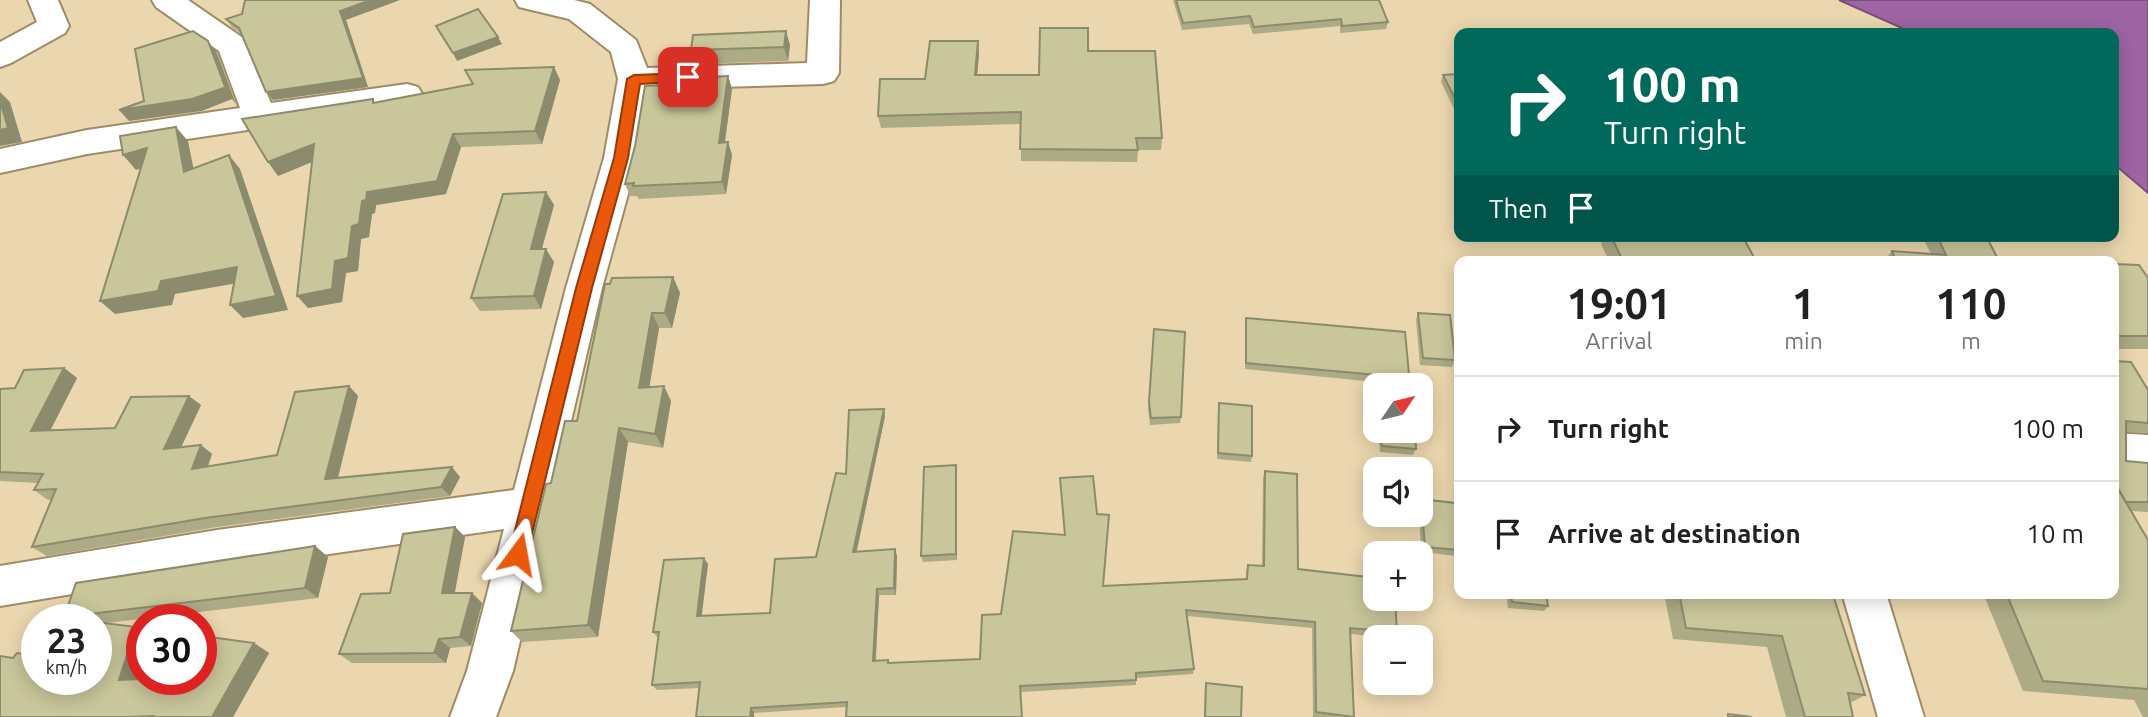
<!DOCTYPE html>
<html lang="en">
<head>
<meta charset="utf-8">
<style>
	:root { --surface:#fff; --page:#f6f6f6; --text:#202124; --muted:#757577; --line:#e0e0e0 }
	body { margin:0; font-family:Ubuntu,sans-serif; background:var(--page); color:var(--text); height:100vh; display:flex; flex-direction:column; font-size:26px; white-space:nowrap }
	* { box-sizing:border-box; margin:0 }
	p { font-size:23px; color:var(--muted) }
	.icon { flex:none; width:38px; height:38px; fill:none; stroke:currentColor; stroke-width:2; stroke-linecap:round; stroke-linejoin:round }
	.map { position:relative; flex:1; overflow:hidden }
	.panel { position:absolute; left:1454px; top:256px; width:665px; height:343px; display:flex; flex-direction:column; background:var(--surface); border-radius:14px; box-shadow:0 4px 18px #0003 }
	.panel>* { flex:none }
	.banner { position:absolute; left:1454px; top:28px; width:665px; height:214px; border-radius:14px; box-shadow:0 4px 18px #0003; background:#00695c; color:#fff; overflow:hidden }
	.needle { width:46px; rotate:55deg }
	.tools { position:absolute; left:1363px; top:373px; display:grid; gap:14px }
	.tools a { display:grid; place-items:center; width:70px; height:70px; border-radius:14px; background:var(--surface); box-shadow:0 4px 18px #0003; font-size:35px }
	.speed { position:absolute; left:21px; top:604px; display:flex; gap:14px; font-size:35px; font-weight:700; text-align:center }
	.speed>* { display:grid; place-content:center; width:91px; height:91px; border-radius:50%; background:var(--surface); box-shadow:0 4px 18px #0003; line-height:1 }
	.speed small { font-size:18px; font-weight:400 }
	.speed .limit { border:10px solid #d22; background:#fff; color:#111 }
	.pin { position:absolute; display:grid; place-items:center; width:60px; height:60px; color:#fff; margin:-30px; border-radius:14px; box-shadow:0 4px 10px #0006 }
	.me { position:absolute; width:77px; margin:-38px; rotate:13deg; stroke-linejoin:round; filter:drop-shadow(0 0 5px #0008) }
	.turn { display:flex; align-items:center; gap:24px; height:147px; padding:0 35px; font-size:32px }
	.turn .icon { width:91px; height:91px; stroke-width:2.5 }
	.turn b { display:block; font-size:49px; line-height:60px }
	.then { display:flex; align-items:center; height:66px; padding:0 35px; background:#0003; gap:14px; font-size:26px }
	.eta { display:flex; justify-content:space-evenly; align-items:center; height:119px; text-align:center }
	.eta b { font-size:42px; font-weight:600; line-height:49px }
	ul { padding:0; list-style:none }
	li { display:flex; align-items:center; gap:21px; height:105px; padding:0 35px; border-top:2px solid var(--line) }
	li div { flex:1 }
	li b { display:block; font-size:26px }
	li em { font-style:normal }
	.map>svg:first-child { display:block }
</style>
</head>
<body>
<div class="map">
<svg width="2148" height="717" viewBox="0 0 2148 717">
	<rect width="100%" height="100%" fill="#ebd7af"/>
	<!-- water -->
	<path fill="#9f64a4" stroke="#7c5078" stroke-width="2" d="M1839 0H2148V193L2114 164V33H1913Z"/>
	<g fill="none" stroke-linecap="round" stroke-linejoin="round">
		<!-- minor casing -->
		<g stroke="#9f8c66" stroke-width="4">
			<g id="minor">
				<path d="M28 0H58L69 26 65 33 11 63 0 67V42L37 22Z"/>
				<path d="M152 0H188L243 38 271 103 407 84 418 87 423 95 418 103 407 106 87 154 0 173V149L87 130 240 108 219 51 156 7Z"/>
				<path d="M515 0H574L590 4 636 40 647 68 807 63 810 0H840L839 73 834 81 823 84 648 89 638 158 602 288 513 671 496 717H450L467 671 504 529 217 570 0 606V566L217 530 514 490 566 288 604 158 618 79 611 52 569 19 519 7Z"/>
				<path d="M2114 433 2148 435V471L2114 469Z"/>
				<path d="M1842 593H1886L1924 717H1878Z"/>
			</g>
		</g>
		<!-- minor -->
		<use href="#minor" fill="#fff" fill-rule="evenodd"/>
	</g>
	<!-- wall -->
	<g fill="#adaa86">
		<path d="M1173 0H1379L1388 22 1386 29 1340 33V26L1253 34 1249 24 1182 30Z"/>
		<path d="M226 19 346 20 368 87 273 100 242 34 232 27Z"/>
		<path d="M978 41 979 54 977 75H1039L1088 51 1162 138 1161 150H1138L1137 162 1021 161V124L881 128 878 116 925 79Z"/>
		<path d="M790 45 788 61 696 64 691 50Z"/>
		<path d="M465 70 560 80 542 144 461 147 446 194 376 205 375 213 372 214 369 237 361 239 358 271 346 273 342 302 308 308 312 162 278 176 376 102 472 84Z"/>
		<path d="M1460 74V121L1441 82 1443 75Z"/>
		<path d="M728 76 732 89 725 142H728L732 155 726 194 639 199 637 196H630L625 184 635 146 686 84Z"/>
		<path d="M546 192 554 205 542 249 554 262 541 309 480 311 471 298Z"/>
		<path d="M1605 236H1697L1756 261H1609L1601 244Z"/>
		<path d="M1922 236H1986L1999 261H1884L1892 251 1931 254Z"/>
		<path d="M2114 264 2148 278V349H2114Z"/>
		<path d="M673 277 680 293 672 328H659L649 387 671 401 663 448 628 442 598 637 522 642 511 631 551 483 577 421Z"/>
		<path d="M1418 313 1455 360 1452 367 1420 365 1416 320Z"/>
		<path d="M1246 318 1410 385H1376V395L1375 382 1245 369V324Z"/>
		<path d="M1154 329 1181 417 1180 423 1150 425 1148 409Z"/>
		<path d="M2114 361 2148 390V433L2126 432V461L2148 463V512L2132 511 2148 540V717H2143L2134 700 2023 691 1983 593H2114Z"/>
		<path d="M64 368 77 378 50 430 115 428 201 405 181 447 201 445 212 454 208 466 277 455 349 386 358 396 338 478 460 477 450 496 217 527 47 556 32 547 52 499 48 500 34 490 38 483 0 481V389L15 388Z"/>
		<path d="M1219 403 1252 456 1251 462 1217 459 1218 409Z"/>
		<path d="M884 409 885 416 857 551 895 549 897 556 896 595H879L876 661 888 660 889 663 980 659 1001 614 1103 586 1246 579V571L1248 565 1262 566 1263 478 1265 471 1298 569 1397 632 1395 637H1382L1351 634 1353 717H1313L1312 628 1187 616 1194 669 1193 674 1136 678V685L1021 692 846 707 754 713V717H696L699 688 657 690 652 685 658 638 653 632 708 564 701 616 770 613 816 557 846 474Z"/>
		<path d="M1378 430H1415L1416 449 1413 455 1380 452Z"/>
		<path d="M956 465 957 471V560L923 562 921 556Z"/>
		<path d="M1421 499 1459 550 1456 556 1421 552 1419 514H1421Z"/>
		<path d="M455 527 465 537 454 593H472L482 603 471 646 450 648 446 663H352L339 654 390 593Z"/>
		<path d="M315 546 328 557 318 598 107 623 136 627 142 631V670L139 679H201L254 643 269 653 233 717H0L13 658 96 679V620H63L64 617Z"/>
		<path d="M1506 593H1546L1548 606 1544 611 1508 608Z"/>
		<path d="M1664 593H1776L1865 695 1850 703 1853 717H1786L1767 647 1673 639Z"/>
		<path d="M1206 683 1241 717H1204L1205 688Z"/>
	</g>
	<!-- shaded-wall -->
	<g fill="#8d8b6d">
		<path d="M371 0H400L346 20 368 87 273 100 266 92 340 11Z"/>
		<path d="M786 31 790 45 788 61 784 47Z"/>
		<path d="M498 37 502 44 457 61 453 53Z"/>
		<path d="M208 41 217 53 236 104 232 99 202 111 129 121 119 110 224 88Z"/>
		<path d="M978 41 979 54 976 88 975 75Z"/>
		<path d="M554 67 560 80 542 144 535 131Z"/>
		<path d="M728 76 732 89 723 155 719 143Z"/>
		<path d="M0 92 10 102 22 142 0 146Z"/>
		<path d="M176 127 188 141 197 186 184 172Z"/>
		<path d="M453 134 461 147 446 194 376 205 375 213 372 214 369 237 361 239 358 271 346 273 342 302 308 308 297 296 335 261 367 192Z"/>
		<path d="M728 142 732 155 726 194 722 182Z"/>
		<path d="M314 144 324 157 278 176 268 162Z"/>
		<path d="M147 148 160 162 136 170 123 155Z"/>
		<path d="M229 155 240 169 288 310 243 318 230 305 276 296Z"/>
		<path d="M546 192 554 205 538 262 531 249Z"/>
		<path d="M546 249 554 262 541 309 534 296Z"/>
		<path d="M237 267 249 281 175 294 172 305 115 314 100 301 161 281Z"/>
		<path d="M673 277 680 293 672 328 665 313Z"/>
		<path d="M652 313 659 328 647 402 639 388Z"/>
		<path d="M64 368 77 378 45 441 31 431Z"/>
		<path d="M349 386 358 396 335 489 325 479Z"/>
		<path d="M664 386 671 401 663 448 655 434Z"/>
		<path d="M189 396 201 405 176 458 164 449Z"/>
		<path d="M884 409 885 416 855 558 853 552Z"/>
		<path d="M619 428 628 442 598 637 588 625Z"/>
		<path d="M201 445 212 454 204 478 192 469Z"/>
		<path d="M956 465 957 471V560L956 554Z"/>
		<path d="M452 467 460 477 450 496 441 487Z"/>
		<path d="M455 527 465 537 453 603 442 593Z"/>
		<path d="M315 546 328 557 318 598 305 588Z"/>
		<path d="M895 549 897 556 896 595 894 588Z"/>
		<path d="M704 558 708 564 701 622 697 616Z"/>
		<path d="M877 589 879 595 875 667 873 661Z"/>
		<path d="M472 593 482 603 471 646 460 637Z"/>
		<path d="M136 627 142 631V670L136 689 119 680Z"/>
		<path d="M439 639 450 648 446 663 434 653Z"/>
		<path d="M254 643 269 653 233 717H212Z"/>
		<path d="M751 708 754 713V717H750Z"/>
	</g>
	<!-- building -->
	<g fill="#c9c69c" stroke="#8d8b6d" stroke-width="2">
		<path d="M245 0H371L340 11 363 78 266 92 239 28 226 19 242 14Z"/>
		<path d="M1176 0H1379L1388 22 1342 26 1341 19 1254 27 1250 16 1183 23Z"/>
		<path d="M478 9 498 37 453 53 436 26Z"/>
		<path d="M1040 28H1088V51H1155L1162 138H1136L1138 150 1020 149 1021 112 878 116 880 79H925L930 41H978L975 75H1039Z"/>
		<path d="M193 31 208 41 227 92 224 88 192 99 119 110 144 101 135 49Z"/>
		<path d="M786 31 784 47 691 50 693 35Z"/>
		<path d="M554 67 535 131 453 134 437 181 367 192 366 200 362 201 359 224 352 226 348 258 335 261 332 289 297 296 314 144 268 162 242 119 373 99V103L473 84 465 70Z"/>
		<path d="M1460 74V108L1443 75Z"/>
		<path d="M728 76 719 143 728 142 722 182 633 186 634 183 625 184 635 146 645 86 686 84 687 78Z"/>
		<path d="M0 101 8 128 0 130Z"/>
		<path d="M176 127 184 172 229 155 276 296 230 305 237 267 161 281 158 291 100 301 147 148 123 155 120 136Z"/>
		<path d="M546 192 531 249H546L534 296 471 298 503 194Z"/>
		<path d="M1611 236H1697L1744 239 1756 261H1623Z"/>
		<path d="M1937 236H1986L1999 261H1896L1892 251 1946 255Z"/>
		<path d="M2114 264 2139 265 2148 278V336H2118L2114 330Z"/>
		<path d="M673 277 665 313H652L639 388 664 386 655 434 619 428 588 625 511 631 546 484 551 483 565 421H577L605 284H610L612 278Z"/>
		<path d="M1418 313 1450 315 1455 360 1423 358Z"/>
		<path d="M1246 318 1405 332 1410 385H1378L1377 375 1246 363Z"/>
		<path d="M1154 329 1185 332 1181 417 1151 418 1149 402Z"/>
		<path d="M2114 361 2131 362 2148 390V423L2126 421V461L2148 463V502H2126L2114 482Z"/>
		<path d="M64 368 31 431 115 428 131 397 189 396 164 449 201 445 192 469 277 455 295 392 349 386 325 479 452 467 441 487 205 518 32 547 56 489 34 490 43 474 0 472V389L15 388 24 370Z"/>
		<path d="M1219 403 1252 406V456L1218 453Z"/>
		<path d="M884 409 853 552 895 549 894 588 877 589 873 661 888 660V663L980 659 982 615 1001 614 1013 531 1065 535 1060 478 1093 476 1097 514 1109 515 1103 586 1247 579 1248 565 1264 566 1265 471 1297 474 1298 569 1376 578V598H1395L1397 632 1350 628 1354 717 1316 712 1315 622 1186 610 1194 669 1136 673V680L1020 686 1022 717H846L847 702 751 708 750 717H696L700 682 652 685 659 632H653L664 560 704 558 697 616 770 613 775 559 816 557 836 473 846 474 849 410Z"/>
		<path d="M1381 430H1415L1416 449 1382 446Z"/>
		<path d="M956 465V554L921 556 924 467Z"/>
		<path d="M2114 482 2148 540V689L2043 681 2006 593H2114Z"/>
		<path d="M1421 499 1455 503 1459 550 1425 547Z"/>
		<path d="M455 527 442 593H472L460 637 439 639 434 653 339 654 361 594 390 593 403 534Z"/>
		<path d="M315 546 305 588 64 617 76 583Z"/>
		<path d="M1511 593H1546L1548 606 1512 602Z"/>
		<path d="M1679 593H1776L1834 598 1865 695 1848 693 1853 717H1805L1782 636 1686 628Z"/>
		<path d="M64 617 79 620H63Z"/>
		<path d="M96 622 136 627 119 680 142 679H201V652L210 637 254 643 212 717H152L153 716 128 717H0V656L13 658 17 653 37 656V679H96Z"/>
		<path d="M1206 683 1242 687 1241 717H1205Z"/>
		<path d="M1728 714 1752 717H1728Z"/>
	</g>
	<!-- route -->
	<path fill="#ea580c" stroke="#983908" stroke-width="2" d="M688 73 693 74V81L640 84 628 158 592 288 527 554 524 560 518 562 512 560 509 554 576 288 614 158 627 79 634 75Z"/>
</svg>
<div class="tools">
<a><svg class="needle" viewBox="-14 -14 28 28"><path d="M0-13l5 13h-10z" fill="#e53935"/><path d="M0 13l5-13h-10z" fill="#757577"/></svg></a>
<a><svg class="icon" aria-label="sound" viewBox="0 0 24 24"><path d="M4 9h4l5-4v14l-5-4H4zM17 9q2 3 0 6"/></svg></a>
<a>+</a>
<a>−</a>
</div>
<div class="speed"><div>23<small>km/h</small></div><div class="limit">30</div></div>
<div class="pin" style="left:688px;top:77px;background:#d93025"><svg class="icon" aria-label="arrive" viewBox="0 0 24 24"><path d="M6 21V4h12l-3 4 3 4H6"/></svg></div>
<svg class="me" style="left:518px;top:554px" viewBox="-20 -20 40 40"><path d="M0-17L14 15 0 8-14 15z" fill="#ea580c" stroke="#fff" stroke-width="4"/></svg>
<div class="banner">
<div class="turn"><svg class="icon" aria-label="right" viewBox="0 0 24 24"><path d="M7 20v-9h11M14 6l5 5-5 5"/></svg><div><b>100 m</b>Turn right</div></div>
<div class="then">Then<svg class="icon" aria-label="arrive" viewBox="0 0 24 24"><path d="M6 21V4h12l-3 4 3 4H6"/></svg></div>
</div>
<section class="panel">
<div class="eta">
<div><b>19:01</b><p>Arrival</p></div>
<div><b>1</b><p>min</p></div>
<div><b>110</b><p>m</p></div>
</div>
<ul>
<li><svg class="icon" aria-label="right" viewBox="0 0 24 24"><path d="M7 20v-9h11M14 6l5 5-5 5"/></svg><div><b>Turn right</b></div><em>100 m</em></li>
<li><svg class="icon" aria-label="arrive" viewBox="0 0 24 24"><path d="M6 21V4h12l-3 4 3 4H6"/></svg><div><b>Arrive at destination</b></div><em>10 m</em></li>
</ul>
</section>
</div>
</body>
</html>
